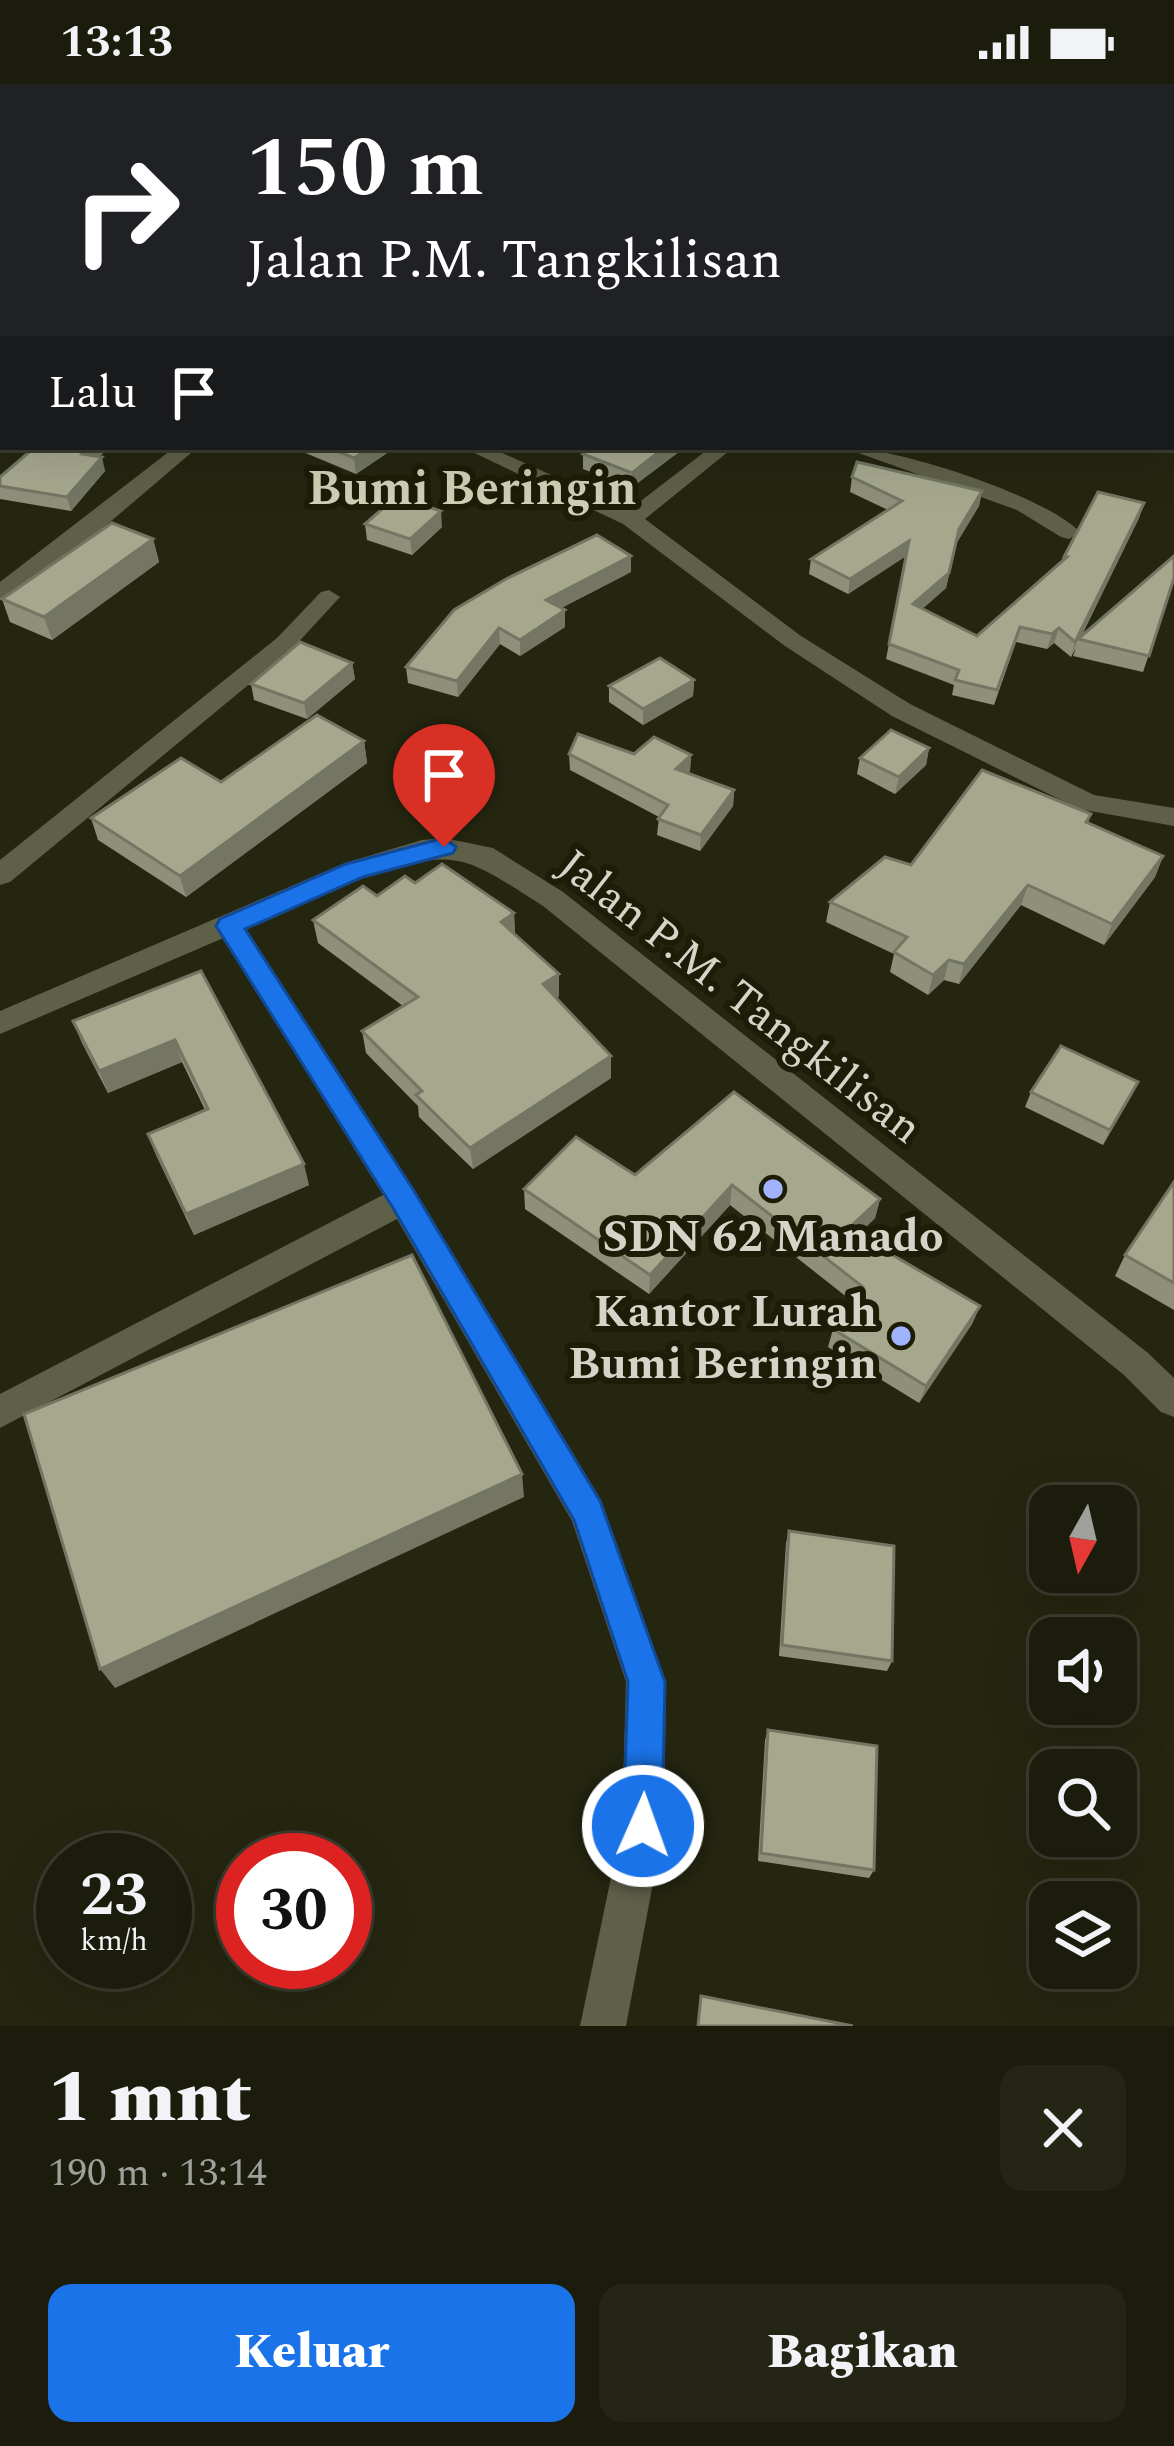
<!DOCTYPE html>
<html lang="id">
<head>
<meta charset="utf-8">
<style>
	:root { --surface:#1c1c0c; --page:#252515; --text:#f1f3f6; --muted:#a0a19d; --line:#3a3a2d; --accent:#1a73e8 }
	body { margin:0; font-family:Spectral,serif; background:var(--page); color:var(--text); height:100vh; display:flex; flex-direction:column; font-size:45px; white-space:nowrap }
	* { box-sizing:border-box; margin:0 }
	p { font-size:39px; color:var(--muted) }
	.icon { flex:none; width:66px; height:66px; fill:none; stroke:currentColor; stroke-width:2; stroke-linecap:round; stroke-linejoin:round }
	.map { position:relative; height:1942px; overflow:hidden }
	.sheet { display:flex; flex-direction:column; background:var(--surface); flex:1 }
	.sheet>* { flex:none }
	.hud { position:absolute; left:0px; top:0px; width:1176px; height:366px; box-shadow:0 12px 48px #0002,0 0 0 3px var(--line); background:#202124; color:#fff; overflow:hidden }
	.needle { width:78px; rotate:188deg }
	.controls { position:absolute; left:1029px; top:1401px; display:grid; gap:24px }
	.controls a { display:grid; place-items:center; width:108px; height:108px; border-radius:24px; background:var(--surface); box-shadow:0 12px 48px #0002,0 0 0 3px var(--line); font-size:60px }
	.speed { position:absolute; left:36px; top:1749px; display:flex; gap:24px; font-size:60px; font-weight:700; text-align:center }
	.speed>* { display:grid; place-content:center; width:156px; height:156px; border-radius:50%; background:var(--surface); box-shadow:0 12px 48px #0002,0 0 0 3px var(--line); line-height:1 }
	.speed small { font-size:30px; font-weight:400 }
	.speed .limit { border:18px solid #d22; background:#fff; color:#111 }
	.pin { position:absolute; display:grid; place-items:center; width:102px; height:102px; color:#fff; margin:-123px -51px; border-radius:50% 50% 50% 0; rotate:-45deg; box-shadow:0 0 12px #0007 }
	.pin .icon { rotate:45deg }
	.me { position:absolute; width:132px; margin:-66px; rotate:2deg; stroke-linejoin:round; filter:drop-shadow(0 0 9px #0008) }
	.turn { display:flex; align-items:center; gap:42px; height:252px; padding:0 48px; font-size:54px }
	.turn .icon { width:156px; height:156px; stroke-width:2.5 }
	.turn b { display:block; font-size:84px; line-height:102px }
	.then { display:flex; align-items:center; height:114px; padding:0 48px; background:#0003; gap:24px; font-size:45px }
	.round { display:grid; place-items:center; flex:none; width:126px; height:126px; border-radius:24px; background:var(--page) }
	.overview { display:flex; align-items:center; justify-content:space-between; height:204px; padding:0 48px }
	h1 { font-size:72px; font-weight:800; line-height:90px }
	.button { display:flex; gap:24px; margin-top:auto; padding:24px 48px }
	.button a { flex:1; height:138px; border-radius:24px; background:var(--accent); color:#fff; font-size:48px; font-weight:800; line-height:138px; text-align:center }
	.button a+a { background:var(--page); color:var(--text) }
	.status { display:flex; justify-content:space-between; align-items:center; height:84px; padding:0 60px; background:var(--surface); direction:ltr }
	.status svg { height:33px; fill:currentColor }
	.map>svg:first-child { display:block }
</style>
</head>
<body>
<div class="status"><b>13:13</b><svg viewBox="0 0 49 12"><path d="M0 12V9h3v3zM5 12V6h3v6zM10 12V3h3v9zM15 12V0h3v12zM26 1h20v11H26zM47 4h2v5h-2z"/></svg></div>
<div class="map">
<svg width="1174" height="1942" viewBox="0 0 1174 1942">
	<rect width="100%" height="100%" fill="#252610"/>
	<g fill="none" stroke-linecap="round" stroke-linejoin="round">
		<!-- minor -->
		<g fill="#5f6048" fill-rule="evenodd">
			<path d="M1 0H15L3 6Z"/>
			<rect x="906" y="0" width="14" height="3"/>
			<path d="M0 288 3 289V301L0 300Z"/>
			<path d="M3 316V330L0 331V317Z"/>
			<path d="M462 363H489L629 426 711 363H734L645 435 801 552 910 620 1094 711 1174 724V742L1079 725 892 632 785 562 623 440Z"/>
			<path d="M842 363C894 363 1044 411 1080 448L1069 455 1061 453 1017 426Z"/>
			<path d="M329 506 340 513 293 564 10 798 0 801V776L277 554 321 508Z"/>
			<path d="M229 831 239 834 414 1106 601 1416 666 1598 664 1741 626 1942H580L622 1741 626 1598 572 1437 397 1135 0 1344V1310L383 1111 215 841Z"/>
		</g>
		<!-- tertiary -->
		<g fill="#5f6048" fill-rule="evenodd">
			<path d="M405 0H419L421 3H407Z"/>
			<path d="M175 363H198L89 456 0 516V498Z"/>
			<path d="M444 754 493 764 563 808 1148 1269 1174 1294V1333L1161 1328 1124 1291 543 822C463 771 457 763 365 793L0 950V927L345 779 422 756Z"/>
		</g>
	</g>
	<!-- wall -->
	<g fill="#8f907a">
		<path d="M109 363 99 373 105 387 71 427 0 415V393Z"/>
		<path d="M291 363H396L356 390Z"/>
		<path d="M680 367 631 404 583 385V370Z"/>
		<path d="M852 393 982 407 979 422 956 460 946 504 922 525 977 552 1062 478 1064 473 1144 419 1139 434 1081 553 1174 496 1143 588 1073 572 1076 564 1071 573 1054 559 1047 565 1016 558 994 621 952 611 954 601 886 575 906 472 848 510 809 490 811 475 888 426 850 408Z"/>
		<path d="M365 440 442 443 412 471 367 456Z"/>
		<path d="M153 455 159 478 52 556 10 538 2 515Z"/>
		<path d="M631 488 561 524 565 526V543L520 572 500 560 458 613 408 599 406 583Z"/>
		<path d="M352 579 355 595 307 635 254 616 251 600Z"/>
		<path d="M694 596 693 612 643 641 609 618V602Z"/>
		<path d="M364 657 367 679 186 813 98 756 91 734Z"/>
		<path d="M929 664 926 681 895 710 857 690 860 674Z"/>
		<path d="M569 670 691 671 690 687 688 689 734 706 733 722 700 767 657 751 659 733 570 686Z"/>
		<path d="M1091 730 1088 739 1163 772 1155 793 1104 861 1021 821 959 900 944 896 928 911 890 888 894 870 826 838 830 818 911 781Z"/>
		<path d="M415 799 514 829 515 851 559 890V912L557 914 611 972V994L473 1085 419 1033 418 1022 366 969 362 947 403 922 318 859 313 836Z"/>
		<path d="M201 887 309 1101 194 1151 156 1071 148 1050 205 1026 182 978 108 1009 82 959 73 937Z"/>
		<path d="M1138 998 1103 1061 1025 1023 1031 1008Z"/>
		<path d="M635 1091 880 1115 875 1134 858 1151 980 1222 972 1240 919 1319 828 1263 833 1245 853 1218 730 1121 649 1210 525 1125 524 1105Z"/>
		<path d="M1174 1098V1226L1115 1192 1125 1171Z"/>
		<path d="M789 1447 892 1577 887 1587 779 1572 786 1459Z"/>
		<path d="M768 1646 874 1786 869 1794 758 1777 765 1656Z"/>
	</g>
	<!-- shaded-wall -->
	<g fill="#747663">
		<path d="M90 363H109L86 384 82 370Z"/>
		<path d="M371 363H396L356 390 354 374Z"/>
		<path d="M665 363H680V367L631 404 632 389Z"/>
		<path d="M102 373 105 387 71 427 67 413Z"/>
		<path d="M982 407 979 422 956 460 946 504 911 535 913 520Z"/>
		<path d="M1144 419 1139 434 1079 556 1078 555 1071 573 1075 558Z"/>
		<path d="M441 427 442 443 412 471 410 455Z"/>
		<path d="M153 455 159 478 52 556 44 533Z"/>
		<path d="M909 457 906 472 848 510 850 495Z"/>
		<path d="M631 472V488L546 532V516Z"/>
		<path d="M565 526V543L520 572V556Z"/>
		<path d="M499 544 500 560 458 613 457 597Z"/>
		<path d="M1059 544 1054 559 1047 565 1052 550Z"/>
		<path d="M352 579 355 595 307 635 304 619Z"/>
		<path d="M694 596 693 612 643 641V625Z"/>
		<path d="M364 657 367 679 186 813 180 792Z"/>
		<path d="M929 664 926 681 895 710 899 693Z"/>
		<path d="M691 671 690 687 675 701 676 685Z"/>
		<path d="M734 706 733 722 700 767 701 751Z"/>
		<path d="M1163 772 1155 793 1104 861 1112 840Z"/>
		<path d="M1028 801 1021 821 959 900 964 880Z"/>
		<path d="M514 829 515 852 501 838Z"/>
		<path d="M949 876 944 896 928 911 933 891Z"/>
		<path d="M559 890V912L544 922 543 900Z"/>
		<path d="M175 956 182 978 108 1009 99 987Z"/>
		<path d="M611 972V994L473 1085 470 1064Z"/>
		<path d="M1138 998 1131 1013 1103 1061 1110 1046Z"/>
		<path d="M304 1080 309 1101 194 1151 186 1130Z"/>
		<path d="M732 1101 730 1121 649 1210 650 1191Z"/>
		<path d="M880 1115 875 1134 843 1164 848 1145Z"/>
		<path d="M980 1222 972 1240 919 1319 926 1302Z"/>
		<path d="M522 1390 524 1413 115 1604 100 1585Z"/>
	</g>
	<!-- building -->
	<g fill="#a6a88e" stroke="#747663" stroke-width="3">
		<path d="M1052 0H1109L1107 3H1053Z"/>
		<path d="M1174 2V81L1173 3H1120Z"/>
		<path d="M1173 172H1174L1173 293Z"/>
		<path d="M1173 294 1174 298V347H1173Z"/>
		<path d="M35 363H90L82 370 102 373 67 413 0 402V393Z"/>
		<path d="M327 363H371L354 374Z"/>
		<path d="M593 363H665L632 389 583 370Z"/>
		<path d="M857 378 982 407 959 445 949 489 913 520 977 552 1067 473H1064L1098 408 1144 419 1075 558 1059 544 1052 550 1020 543 997 606 955 596 959 586 889 560 909 457 850 495 811 475 902 417 852 393Z"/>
		<path d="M396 413 441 427 410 455 365 440Z"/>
		<path d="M112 439 153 455 44 533 2 515Z"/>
		<path d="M597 451 631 472 546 516 565 526 520 556 499 544 457 597 406 583 454 526 506 495Z"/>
		<path d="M1174 472V494L1149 572 1078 555Z"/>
		<path d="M300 558 352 579 304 619 251 600Z"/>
		<path d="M660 574 694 596 643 625 609 602Z"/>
		<path d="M317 631 364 657 180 792 91 734 181 674 221 698Z"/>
		<path d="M891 646 929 664 899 693 860 674Z"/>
		<path d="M578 650 634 670 654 653 691 671 676 685 734 706 701 751 658 735 668 721 569 670Z"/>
		<path d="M982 686 1091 730 1086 738 1163 772 1112 840 1028 801 964 880 949 876 933 891 894 868 907 853 830 818 885 773 911 781Z"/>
		<path d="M442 780 514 829 501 838 559 890 543 900 611 972 470 1064 416 1011 422 1007 362 947 418 913 313 836 363 802 377 812 405 792 415 799Z"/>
		<path d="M201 887 304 1080 186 1130 148 1050 208 1025 175 956 99 987 73 937Z"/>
		<path d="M1061 962 1138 998 1110 1046 1031 1008Z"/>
		<path d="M734 1008 880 1115 848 1145 980 1222 926 1302 833 1245 863 1203 732 1101 650 1191 524 1105 576 1053 635 1091Z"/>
		<path d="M1174 1098V1199L1125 1171Z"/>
		<path d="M412 1171 522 1390 100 1585 24 1330Z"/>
		<path d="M789 1447 894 1462 892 1577 782 1561Z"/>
		<path d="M768 1646 877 1662 874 1786 761 1769Z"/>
		<path d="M701 1912 853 1942H698Z"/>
	</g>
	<!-- route -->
	<path fill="#1a73e8" stroke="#114b97" stroke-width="3" d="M444 754 456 763 453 769 363 793 245 845 414 1107 600 1417 665 1598 662 1742 656 1755 643 1761 629 1755 623 1742 628 1598 574 1436 393 1124 216 842 220 835 346 780Z"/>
	<!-- markers -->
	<g fill="#a1b3fd" stroke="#1c1c07" stroke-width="4.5">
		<circle cx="773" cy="1105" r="12"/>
		<circle cx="901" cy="1252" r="12"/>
	</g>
	<g text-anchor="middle" stroke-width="12" stroke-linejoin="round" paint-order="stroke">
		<!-- street labels -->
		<g font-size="45" fill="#d4d5c8" stroke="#1c1c07">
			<text transform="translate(741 911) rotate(38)" y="16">Jalan P.M. Tangkilisan</text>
		</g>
		<!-- poi labels -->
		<g font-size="45" font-weight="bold" fill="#d4d5c8" stroke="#1c1c07">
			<text x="773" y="1167">SDN 62 Manado</text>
			<text x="877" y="1242" text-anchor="end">Kantor Lurah<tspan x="877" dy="52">Bumi Beringin</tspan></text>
		</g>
		<!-- far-district labels -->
		<g font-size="48" font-weight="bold" fill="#ced0b5" stroke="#1c1c07">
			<text x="472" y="420">Bumi Beringin</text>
		</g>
	</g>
</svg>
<div class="controls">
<a><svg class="needle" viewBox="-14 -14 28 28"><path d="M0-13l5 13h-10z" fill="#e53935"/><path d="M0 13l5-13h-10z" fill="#a0a19d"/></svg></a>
<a><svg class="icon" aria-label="sound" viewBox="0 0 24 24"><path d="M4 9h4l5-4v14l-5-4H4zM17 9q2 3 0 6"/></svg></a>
<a><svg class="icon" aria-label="search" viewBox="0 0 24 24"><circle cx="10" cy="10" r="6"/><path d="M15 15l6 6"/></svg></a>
<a><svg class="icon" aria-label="layers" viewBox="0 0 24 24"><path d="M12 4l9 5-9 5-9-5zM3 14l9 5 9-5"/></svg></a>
</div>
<div class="speed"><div>23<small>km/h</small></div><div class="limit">30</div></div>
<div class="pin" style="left:444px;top:763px;background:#d93025"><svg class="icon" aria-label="arrive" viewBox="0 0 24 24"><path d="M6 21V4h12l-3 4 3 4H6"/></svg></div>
<svg class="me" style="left:643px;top:1742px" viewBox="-20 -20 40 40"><circle r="17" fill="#1a73e8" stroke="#fff" stroke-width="3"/><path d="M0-11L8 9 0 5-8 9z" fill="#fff"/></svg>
<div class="hud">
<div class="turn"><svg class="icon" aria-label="right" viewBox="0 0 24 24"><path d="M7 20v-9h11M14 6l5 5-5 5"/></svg><div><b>150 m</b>Jalan P.M. Tangkilisan</div></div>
<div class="then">Lalu<svg class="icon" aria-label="arrive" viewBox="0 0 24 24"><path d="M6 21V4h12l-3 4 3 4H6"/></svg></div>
</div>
</div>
<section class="sheet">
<div class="overview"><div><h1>1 mnt</h1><p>190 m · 13:14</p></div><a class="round"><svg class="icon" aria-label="close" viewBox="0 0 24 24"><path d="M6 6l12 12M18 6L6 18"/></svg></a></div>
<div class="button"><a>Keluar</a><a>Bagikan</a></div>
</section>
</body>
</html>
